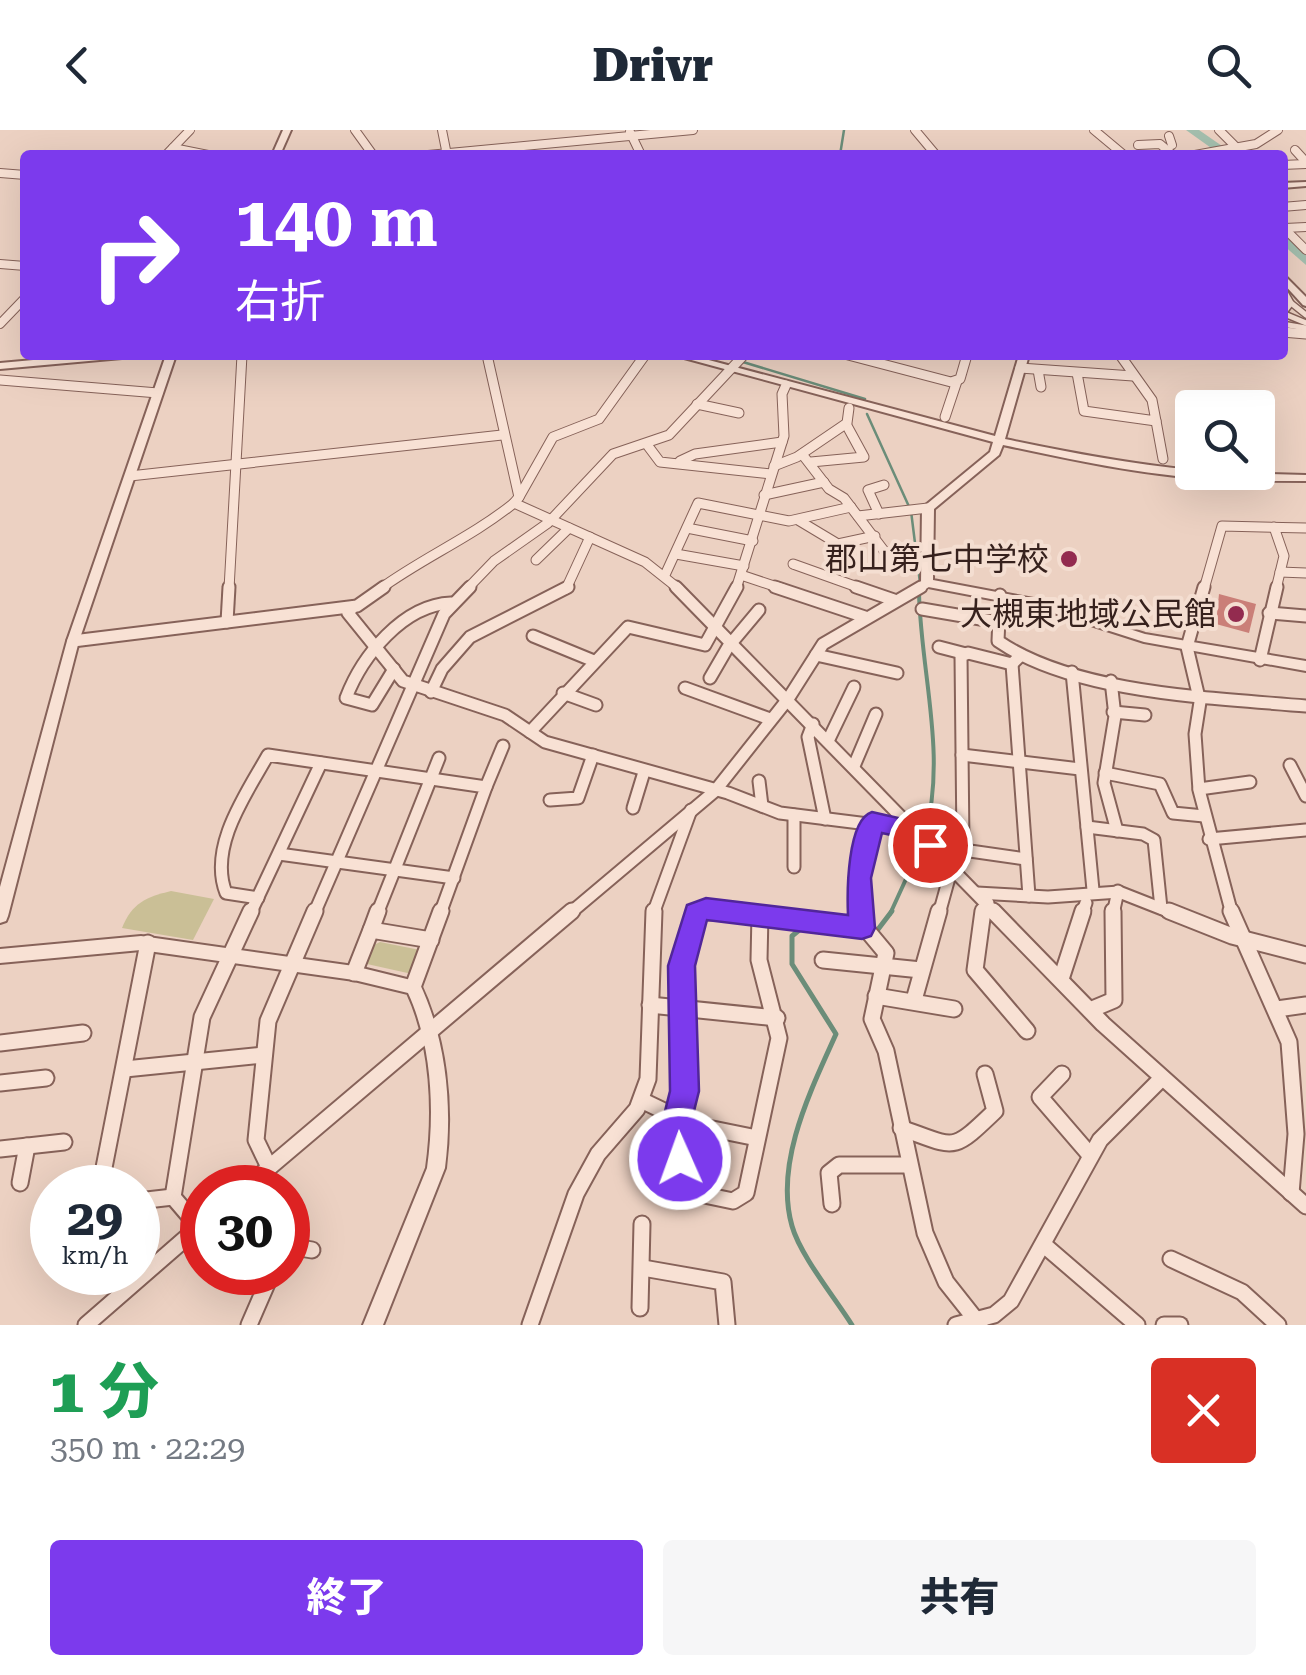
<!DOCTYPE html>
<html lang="ja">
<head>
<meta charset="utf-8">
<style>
	:root { --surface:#fff; --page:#f6f6f7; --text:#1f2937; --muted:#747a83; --accent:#7c3aed }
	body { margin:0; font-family:"Roboto Serif","Noto Sans JP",serif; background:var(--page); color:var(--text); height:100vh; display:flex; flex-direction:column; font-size:38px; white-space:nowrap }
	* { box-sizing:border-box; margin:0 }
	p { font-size:32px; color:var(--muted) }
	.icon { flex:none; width:55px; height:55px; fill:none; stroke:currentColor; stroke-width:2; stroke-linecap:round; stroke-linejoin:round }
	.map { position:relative; height:1195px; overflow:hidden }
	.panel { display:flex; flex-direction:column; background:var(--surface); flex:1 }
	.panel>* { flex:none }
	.top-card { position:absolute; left:20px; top:20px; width:1268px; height:210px; border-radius:10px; box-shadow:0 10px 40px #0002; background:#7c3aed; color:#fff; overflow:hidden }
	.buttons { position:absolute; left:1175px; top:260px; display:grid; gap:20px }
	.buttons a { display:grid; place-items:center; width:100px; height:100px; border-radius:10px; background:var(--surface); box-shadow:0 10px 40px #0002; font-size:50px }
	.speed { position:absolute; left:30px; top:1035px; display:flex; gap:20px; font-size:50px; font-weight:700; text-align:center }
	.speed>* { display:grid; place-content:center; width:130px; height:130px; border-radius:50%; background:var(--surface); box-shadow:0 10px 40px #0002; line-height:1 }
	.speed small { font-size:25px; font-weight:400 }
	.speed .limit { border:15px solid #d22; background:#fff; color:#111 }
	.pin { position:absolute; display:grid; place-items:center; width:85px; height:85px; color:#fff; margin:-42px; border:5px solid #fff; border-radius:50%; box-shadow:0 2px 10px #0007 }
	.me { position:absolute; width:110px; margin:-55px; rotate:358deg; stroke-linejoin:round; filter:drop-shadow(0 0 8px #0008) }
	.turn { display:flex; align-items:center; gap:35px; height:210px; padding:0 50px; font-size:45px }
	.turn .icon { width:130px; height:130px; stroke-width:2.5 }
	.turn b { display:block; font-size:70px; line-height:85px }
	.round { display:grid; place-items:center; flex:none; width:105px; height:105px; border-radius:10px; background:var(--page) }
	.summary { display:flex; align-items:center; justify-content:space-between; height:170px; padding:0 50px }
	h1 { font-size:60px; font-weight:800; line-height:75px; color:#1e9e55 }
	.button { display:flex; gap:20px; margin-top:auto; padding:20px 50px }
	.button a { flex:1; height:115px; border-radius:10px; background:var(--accent); color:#fff; font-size:40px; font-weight:800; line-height:115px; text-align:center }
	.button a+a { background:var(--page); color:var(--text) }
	header { display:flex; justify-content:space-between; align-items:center; height:130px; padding:0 50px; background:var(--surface); font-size:45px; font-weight:800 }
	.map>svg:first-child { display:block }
</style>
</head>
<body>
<header><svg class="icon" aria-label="back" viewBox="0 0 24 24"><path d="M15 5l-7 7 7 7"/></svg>Drivr<svg class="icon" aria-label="search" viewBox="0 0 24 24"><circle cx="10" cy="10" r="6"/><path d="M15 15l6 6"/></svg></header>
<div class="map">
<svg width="1306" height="1195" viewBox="0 0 1306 1195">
	<rect width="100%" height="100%" fill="#ecd1c2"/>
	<!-- green -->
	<g fill="#cabf96">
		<path d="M171 761 214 769 193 810 122 798C132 773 146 767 171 761Z"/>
		<path d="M380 812 420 820 412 844 367 834 372 816Z"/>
	</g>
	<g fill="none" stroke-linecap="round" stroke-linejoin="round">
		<!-- stream-far2 -->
		<g stroke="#6b8d79" stroke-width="2.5">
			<path d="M840 25 844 0"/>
			<path d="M737 225 733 229 865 269"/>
			<path d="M867 284 911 381 920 453"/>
		</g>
		<!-- stream-far1 -->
		<g stroke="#6b8d79" stroke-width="4">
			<path d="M919 463C921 545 947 624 925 705"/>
			<path d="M890 784 922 714"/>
		</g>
		<!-- stream -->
		<g stroke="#6b8d79" stroke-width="5">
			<path d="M803 797 792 806V834L836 904C811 960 774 1033 792 1096 800 1125 835 1168 852 1195"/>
			<path d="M876 802 892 781"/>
		</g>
		<!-- river -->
		<g fill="#a4bfae" fill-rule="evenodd">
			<path d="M1186 0H1199L1235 25H1221Z"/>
			<path d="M1282 102 1306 123V135L1282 114Z"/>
		</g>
	</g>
	<!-- building -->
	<path fill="#ca7f78" d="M1219 464 1256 474 1249 503 1216 494Z"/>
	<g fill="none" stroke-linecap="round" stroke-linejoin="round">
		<!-- pedestrian casing -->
		<g stroke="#866259" stroke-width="8">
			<g id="pedestrian">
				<path d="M1282 157 1291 173 1282 185"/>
				<path d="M1291 173 1306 185"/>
				<path d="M1282 183 1306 193"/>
				<path d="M1282 194 1306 198"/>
			</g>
		</g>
		<!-- minor-far3 casing -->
		<g stroke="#866259" stroke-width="10">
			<g id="minor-far3">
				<path d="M355 0 373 25"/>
				<path d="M442 0 447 25"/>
				<path d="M915 0 936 25"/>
				<path d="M1094 0 1124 25"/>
				<path d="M1219 0 1236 17"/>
				<path d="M630 2 641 25"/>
				<path d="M1169 6 1172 15"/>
				<path d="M1138 15 1160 14 1173 25"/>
				<path d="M173 18 208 25"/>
				<path d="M1295 20 1306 32"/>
				<path d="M166 25 190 0"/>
				<path d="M428 25 693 0"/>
				<path d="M1195 25 1256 14 1278 0"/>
				<path d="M1282 35 1306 34"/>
				<path d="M0 43 25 45"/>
				<path d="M1282 77 1306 75"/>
				<path d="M1282 96 1306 120"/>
				<path d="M1285 98 1306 97"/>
				<path d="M0 134 25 136"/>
				<path d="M0 194 25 168"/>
				<path d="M1282 202 1294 203"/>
			</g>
		</g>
		<!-- minor-far2 casing -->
		<g stroke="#866259" stroke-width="11">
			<g id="minor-far2">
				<path d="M1282 202 1306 204"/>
				<path d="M487 225 519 367 514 373 645 432 679 459"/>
				<path d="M848 225 951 252 960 249 967 225"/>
				<path d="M1020 238 1133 246"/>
				<path d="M1038 240 1041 257"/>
				<path d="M1077 243 1084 281 1156 291 1152 270 1120 225"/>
				<path d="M0 250 158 263"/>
				<path d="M697 274 739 283"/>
				<path d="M945 287 957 251"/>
				<path d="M1156 291 1163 329"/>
				<path d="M648 316 660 332 771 344"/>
				<path d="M802 324 829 359 844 368 891 430"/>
				<path d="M680 331 695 324 782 312"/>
				<path d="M811 332 864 327 846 294"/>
				<path d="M774 336 797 327 847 293 849 278"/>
				<path d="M130 346 502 305"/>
				<path d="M764 365 824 352"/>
				<path d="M519 367 553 307 599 289 645 225"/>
				<path d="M879 384 868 360 884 355"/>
				<path d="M858 386 928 378"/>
				<path d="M798 390 838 414 875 406"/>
				<path d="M1274 397 1284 426 1276 459"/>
				<path d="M687 398 753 411"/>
				<path d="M676 424 744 436"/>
				<path d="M536 430 569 398"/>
				<path d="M793 434 863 459"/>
				<path d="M1280 442 1306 443"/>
				<path d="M665 445 698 373 789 391 851 377"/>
				<path d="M741 445 783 459"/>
				<path d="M229 459 242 225"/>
				<path d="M380 459C424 427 472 407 514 373"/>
				<path d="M467 459 494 431 548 393 613 324 669 305 744 225"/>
				<path d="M566 459 590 407"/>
				<path d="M736 459 784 306 782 264 786 255"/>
				<path d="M917 459 927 453"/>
				<path d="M1204 459 1222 396 1306 398"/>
			</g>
		</g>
		<!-- minor-far1 casing -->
		<g stroke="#866259" stroke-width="15">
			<g id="minor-far1">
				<path d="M676 457 996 784"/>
				<path d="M775 457 865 487"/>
				<path d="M856 457 894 470"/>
				<path d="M1204 457 1187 517 1200 572 1195 604 1199 660 1232 784"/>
				<path d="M1000 465 998 511C1075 564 1214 568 1306 576"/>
				<path d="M353 477 348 483 403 551 505 585 545 612 728 663 780 683 916 700"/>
				<path d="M922 479 998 492"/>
				<path d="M1269 483 1306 486"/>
				<path d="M227 492 229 457"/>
				<path d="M533 506 594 531"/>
				<path d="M73 511 357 476 384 457"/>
				<path d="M939 517 966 524"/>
				<path d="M816 525 897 543"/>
				<path d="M1021 525 1012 534 968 523 961 526 963 714 970 721 1026 729"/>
				<path d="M1260 530 1277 457"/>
				<path d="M1012 534 1029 766"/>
				<path d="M394 539 372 575 346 568C362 526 403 475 451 473"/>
				<path d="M1072 542 1093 760"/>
				<path d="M710 548 728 517 759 480"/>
				<path d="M1111 551 1115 586 1104 653 1117 701"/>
				<path d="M685 558 770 589"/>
				<path d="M431 562 442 539 470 507 568 457"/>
				<path d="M563 563 596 575"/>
				<path d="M1113 582 1145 585"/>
				<path d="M813 594 808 607 825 689"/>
				<path d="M530 602 628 497 705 515 737 457"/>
				<path d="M828 611 854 557"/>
				<path d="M962 625 1080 639"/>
				<path d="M1290 635 1306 666"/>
				<path d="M854 636 876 584"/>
				<path d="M1105 643 1160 654 1173 683 1204 686"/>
				<path d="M759 651 762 676"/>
				<path d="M486 657 503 616"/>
				<path d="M1199 659 1250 652"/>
				<path d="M550 670 578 668 593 625"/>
				<path d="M633 678 644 642"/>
				<path d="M794 685V737"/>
				<path d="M1087 697 1143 704 1154 710 1161 778"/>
				<path d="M1209 709 1306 700"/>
				<path d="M279 724 454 748"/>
				<path d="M977 763 1048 767 1119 762 1175 784"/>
				<path d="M258 768 226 763C208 717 246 664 268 625L486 657 440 784"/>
				<path d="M250 784 321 633"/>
				<path d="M314 784 444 484 470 457"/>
				<path d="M377 784 439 628"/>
				<path d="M569 784 715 661 788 569 823 514 921 457"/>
				<path d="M653 784 691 680"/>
				<path d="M695 784H770"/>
				<path d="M861 784 858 749 873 692"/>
				<path d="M939 784 952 737"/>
				<path d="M982 784 988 773"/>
				<path d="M1082 784 1086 773"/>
				<path d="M1113 784 1118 761"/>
			</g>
		</g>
		<!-- minor casing -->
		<g stroke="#866259" stroke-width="19">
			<g id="minor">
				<path d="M705 781 695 784 681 836 685 961 676 993 683 1056 690 1062 733 1071 746 1063 779 908 759 830 760 784"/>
				<path d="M739 781 866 799 886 823 872 889 886 921 925 1103 946 1152 980 1195"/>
				<path d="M861 781 862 798"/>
				<path d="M983 781 975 840 1027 901"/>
				<path d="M993 781 1103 894 1306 1076"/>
				<path d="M1169 781 1232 806 1306 825"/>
				<path d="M1231 781 1289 912 1296 1004 1291 1063"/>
				<path d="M371 800 378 781"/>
				<path d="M823 830 921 840"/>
				<path d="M354 843 371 800 431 810"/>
				<path d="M1061 849 1083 781"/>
				<path d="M413 857 441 781"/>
				<path d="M876 866 954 879"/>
				<path d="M914 870 939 781"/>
				<path d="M650 875 777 888"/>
				<path d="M1277 879 1306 875"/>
				<path d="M1090 880 1114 870 1113 781"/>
				<path d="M0 913 83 903"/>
				<path d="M125 939 264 925"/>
				<path d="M1062 944 1040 967 1090 1025"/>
				<path d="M0 953 46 948"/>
				<path d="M641 970 693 995 757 1008"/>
				<path d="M901 998C957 1018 951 1023 995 981L985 944"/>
				<path d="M0 1019 64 1012"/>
				<path d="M269 1037 256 1010 268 891 315 781"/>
				<path d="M20 1053 27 1016"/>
				<path d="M100 1058 148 813"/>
				<path d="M245 1058 572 781"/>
				<path d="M138 1071 173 1067"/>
				<path d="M832 1074 829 1043 839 1035H909"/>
				<path d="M202 1101 173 1067 202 887 251 781"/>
				<path d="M1044 1115 1137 1195"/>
				<path d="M288 1116 312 1120"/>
				<path d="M1171 1129 1242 1162 1278 1195"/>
				<path d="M643 1138 723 1152 727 1195"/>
				<path d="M640 1178 642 1094"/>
				<path d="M86 1195 202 1094"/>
				<path d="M249 1195 272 1142"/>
				<path d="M530 1195 576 1064 598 1024 637 979 648 949 654 781"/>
				<path d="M956 1195 994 1185 1011 1171 1100 1010 1162 948"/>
				<path d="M1164 1195H1180"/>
			</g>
		</g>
		<!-- tertiary casing -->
		<g stroke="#866259" stroke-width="4">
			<g id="tertiary">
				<path d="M283 0H291L280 25H272Z"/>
				<path d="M1306 52V56L1282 58V53Z"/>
				<path d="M1282 143 1306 167V176L1303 175 1282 152Z"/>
				<path d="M89 225H127L122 228 0 239V233Z"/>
				<path d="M166 225H176L79 511 8 786 6 791 0 793V757L67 511Z"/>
				<path d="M673 225H690L995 306 1019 225H1029L1005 309C1067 322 1129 334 1192 340V342L1306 345V351C1280 351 1254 351 1227 350 1152 347 1077 331 1003 315L999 325 934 379 933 450 1039 470 1145 504 1306 531V541L1144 512 1038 478 923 456 921 453 922 378 990 322 993 312Z"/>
				<path d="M141 806 354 836 419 852C446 908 453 976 445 1038L383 1195H363L427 1038C435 982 432 915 408 863L354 850 141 820 0 833V819Z"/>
			</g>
		</g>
		<!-- pedestrian -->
		<use href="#pedestrian" stroke="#f8e1d4" stroke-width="5"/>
		<!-- minor-far3 -->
		<use href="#minor-far3" stroke="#f8e1d4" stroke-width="8"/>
		<!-- minor-far2 -->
		<use href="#minor-far2" stroke="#f8e1d4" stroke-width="9"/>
		<!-- minor-far1 -->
		<use href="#minor-far1" stroke="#f8e1d4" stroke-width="11"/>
		<!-- minor -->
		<use href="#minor" stroke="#f8e1d4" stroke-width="15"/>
		<!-- tertiary -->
		<use href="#tertiary" fill="#f8e1d4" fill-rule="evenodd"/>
	</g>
	<!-- route -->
	<path fill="#7c3aed" stroke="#51269a" stroke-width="2.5" d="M872 682 925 694 942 715 930 725 909 709 882 703 871 748 875 798 871 806 862 809 707 790 695 836 699 961 691 993 695 1029 691 1039 680 1043 669 1039 662 993 670 961 668 836 687 775 706 768 848 785C847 762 847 690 872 682Z"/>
	<!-- markers -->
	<g fill="#932b4f" stroke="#f4ded1" stroke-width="4">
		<circle cx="1069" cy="429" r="10"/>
		<circle cx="1236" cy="484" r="10"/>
	</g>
	<g text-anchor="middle" stroke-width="8" stroke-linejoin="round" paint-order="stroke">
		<!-- poi labels -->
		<g font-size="32" fill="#36211d" stroke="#f4ded1" text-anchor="end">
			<text x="1049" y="440">郡山第七中学校</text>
			<text x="1216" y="495">大槻東地域公民館</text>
		</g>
	</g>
</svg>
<div class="buttons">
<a><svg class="icon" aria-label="search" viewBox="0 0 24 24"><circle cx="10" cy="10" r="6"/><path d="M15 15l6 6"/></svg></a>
</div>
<div class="speed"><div>29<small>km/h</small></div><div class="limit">30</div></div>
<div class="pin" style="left:930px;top:715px;background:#d93025"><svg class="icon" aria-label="arrive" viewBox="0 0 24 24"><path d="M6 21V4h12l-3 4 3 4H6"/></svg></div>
<svg class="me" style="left:680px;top:1029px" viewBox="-20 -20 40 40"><circle r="17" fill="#7c3aed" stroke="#fff" stroke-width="3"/><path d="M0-11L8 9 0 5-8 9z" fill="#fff"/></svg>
<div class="top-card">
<div class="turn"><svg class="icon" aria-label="right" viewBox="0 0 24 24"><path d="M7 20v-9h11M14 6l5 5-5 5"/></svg><div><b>140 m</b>右折</div></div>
</div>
</div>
<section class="panel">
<div class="summary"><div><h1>1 分</h1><p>350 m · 22:29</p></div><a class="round" style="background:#d93025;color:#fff"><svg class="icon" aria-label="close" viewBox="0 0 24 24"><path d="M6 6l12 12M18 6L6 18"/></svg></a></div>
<div class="button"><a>終了</a><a>共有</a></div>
</section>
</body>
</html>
